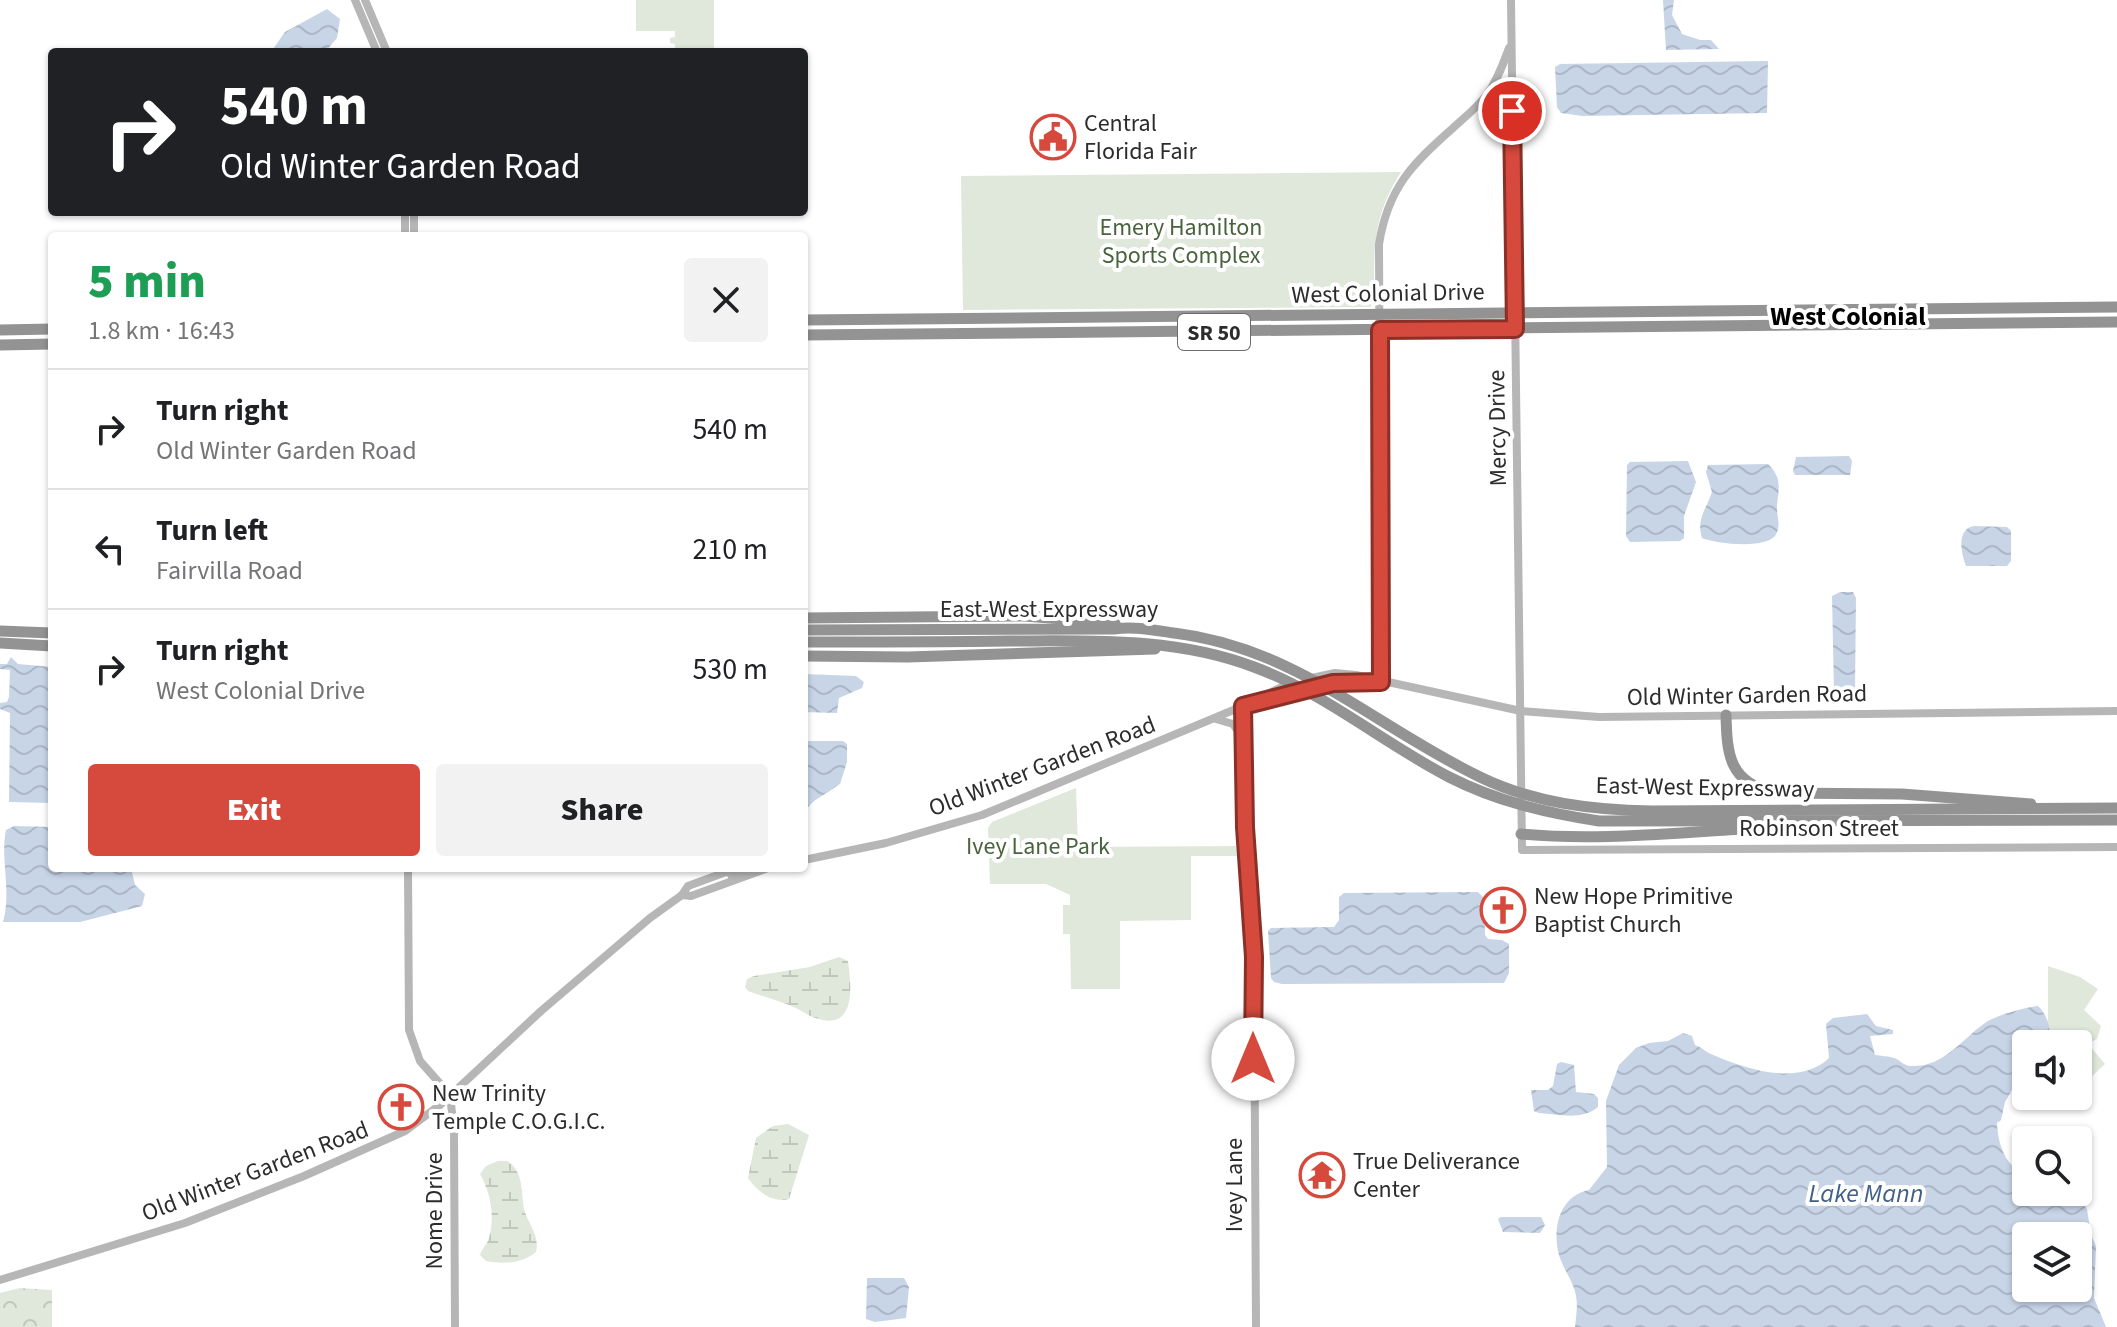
<!DOCTYPE html>
<html lang="en">
<head>
<meta charset="utf-8">
<style>
	:root { --surface:#fff; --page:#f2f2f2; --text:#202124; --muted:#757577; --line:#e0e0e0; --accent:#d54a3c }
	body { margin:0; font-family:"Source Sans 3",sans-serif; background:var(--page); color:var(--text); height:100vh; display:flex; flex-direction:column; font-size:30px; white-space:nowrap }
	* { box-sizing:border-box; margin:0 }
	p { font-size:26px; color:var(--muted) }
	.icon { flex:none; width:44px; height:44px; fill:none; stroke:currentColor; stroke-width:2; stroke-linecap:round; stroke-linejoin:round }
	.map { position:relative; flex:1; overflow:hidden }
	.panel { position:absolute; left:48px; top:232px; width:760px; height:640px; display:flex; flex-direction:column; background:var(--surface); border-radius:8px; box-shadow:0 2px 6px #0004 }
	.panel>* { flex:none }
	.top-card { position:absolute; left:48px; top:48px; width:760px; height:168px; border-radius:8px; box-shadow:0 2px 6px #0004; background:#202124; color:#fff; overflow:hidden }
	.tools { position:absolute; left:2012px; top:1030px; display:grid; gap:16px }
	.tools a { display:grid; place-items:center; width:80px; height:80px; border-radius:8px; background:var(--surface); box-shadow:0 2px 6px #0004; font-size:40px }
	.pin { position:absolute; display:grid; place-items:center; width:68px; height:68px; color:#fff; margin:-34px; border:4px solid #fff; border-radius:50%; box-shadow:0 2px 8px #0007 }
	.me { position:absolute; width:88px; margin:-44px; rotate:0deg; stroke-linejoin:round; filter:drop-shadow(0 0 6px #0008) }
	.turn { display:flex; align-items:center; gap:28px; height:168px; padding:0 40px; font-size:36px }
	.turn .icon { width:104px; height:104px; stroke-width:2.5 }
	.turn b { display:block; font-size:56px; line-height:68px }
	.round { display:grid; place-items:center; flex:none; width:84px; height:84px; border-radius:8px; background:var(--page) }
	.headline { display:flex; align-items:center; justify-content:space-between; height:136px; padding:0 40px }
	h1 { font-size:48px; font-weight:800; line-height:60px; color:#1e9e55 }
	.button { display:flex; gap:16px; margin-top:auto; padding:16px 40px }
	.button a { flex:1; height:92px; border-radius:8px; background:var(--accent); color:#fff; font-size:32px; font-weight:800; line-height:92px; text-align:center }
	.button a+a { background:var(--page); color:var(--text) }
	ul { padding:0; list-style:none }
	li { display:flex; align-items:center; gap:24px; height:120px; padding:0 40px; border-top:2px solid var(--line) }
	li div { flex:1 }
	li b { display:block; font-size:30px }
	li em { font-style:normal }
	.map>svg:first-child { display:block }
</style>
</head>
<body>
<div class="map">
<svg width="2117" height="1327" viewBox="0 0 2117 1327">
	<defs>
		<pattern id="forest-crowns" width="20" height="18" patternUnits="userSpaceOnUse" patternTransform="scale(2)"><rect width="20" height="18" fill="#dfe8da"/><path d="M2 6a3 3 0 1 1 6 0M12 15a3 3 0 1 1 6 0" fill="none" stroke="#c0c7bb"/></pattern>
		<pattern id="wetland-marsh" width="20" height="14" patternUnits="userSpaceOnUse" patternTransform="scale(2)"><rect width="20" height="14" fill="#dfe8da"/><path d="M1 5h8M5 5V1M11 12h8M15 12V8" fill="none" stroke="#c0c7bb"/></pattern>
		<pattern id="water-waves" width="16" height="10" patternUnits="userSpaceOnUse" patternTransform="scale(2)"><rect width="16" height="10" fill="#c7d5e7"/><path d="M0 5q4-4 8 0t8 0" fill="none" stroke="#abb7c6"/></pattern>
	</defs>
	<rect width="100%" height="100%" fill="#fff"/>
	<!-- green -->
	<g fill="#dfe8da">
		<path d="M636 0H714V52H675V44L670 43V38L675 37V31H636Z"/>
		<path d="M1401 172C1373 216 1374 247 1374 297H1371V307L963 310 961 176Z"/>
		<path d="M1076 788 1078 847 1236 846 1237 856H1191V920L1120 921V989H1071L1070 934H1063V905H1070V895L1046 884H990L988 828 992 822Z"/>
		<path d="M2048 966 2080 977 2098 989 2084 1010 2101 1026 2097 1039 2088 1044 2105 1064 2090 1078 2078 1064V1044H2060L2048 1031Z"/>
	</g>
	<!-- forest -->
	<path fill="url(#forest-crowns)" d="M20 1288 52 1290V1327H0V1293Z"/>
	<!-- wetland -->
	<g fill="url(#wetland-marsh)">
		<path d="M839 957 848 961C851 983 857 1030 819 1019 810 1017 804 1012 796 1008 781 1001 764 997 748 991L745 987 747 979 754 976 810 967Z"/>
		<path d="M788 1124 809 1135 789 1199C772 1203 758 1192 748 1178L756 1138 773 1126Z"/>
		<path d="M498 1161H507C524 1171 521 1192 524 1209 528 1224 540 1235 536 1252 521 1264 504 1264 486 1261L480 1255C482 1248 487 1245 489 1238 495 1216 491 1194 480 1174L486 1166Z"/>
	</g>
	<!-- water -->
	<g fill="url(#water-waves)" fill-rule="evenodd">
		<path d="M1663 0H1674L1672 15 1682 34 1700 40H1711L1719 49 1666 50Z"/>
		<path d="M327 9 340 19 337 38 325 52H271L285 32Z"/>
		<path d="M1768 61 1767 113 1582 116 1561 113 1557 107 1555 67 1560 64Z"/>
		<path d="M1849 456 1852 461 1850 475H1795L1793 471 1796 457Z"/>
		<path d="M1688 461 1696 482 1684 516V538L1680 541 1630 542 1626 536 1627 465 1630 462Z"/>
		<path d="M1768 464C1782 478 1779 487 1777 505 1776 515 1782 526 1775 536 1764 549 1716 544 1702 538 1696 519 1706 510 1712 492L1706 472 1708 465Z"/>
		<path d="M1974 526 2007 527 2011 531V561L2007 566H1966C1961 553 1956 529 1974 526Z"/>
		<path d="M1840 592H1853L1856 598 1855 690 1852 694 1834 692 1832 596Z"/>
		<path d="M11 657 18 664 52 667V803L9 802 10 713 0 709V703L7 702 9 697 10 670 0 669V664H7Z"/>
		<path d="M804 674 856 676 864 682 862 688 839 698 837 713 804 712Z"/>
		<path d="M808 741H843L847 744V762L840 784 814 801 804 811V743Z"/>
		<path d="M14 826 52 827V868H131L135 885 145 894 142 906 80 922H3C12 892 0 859 6 830Z"/>
		<path d="M1478 892 1484 898 1485 935 1488 939 1502 940 1509 944V973L1504 983 1282 984 1274 982 1271 978 1268 931 1271 928 1334 927 1339 920V897L1344 893Z"/>
		<path d="M2038 1006C2048 1016 2052 1029 2048 1044H2026V1066L2005 1102 2001 1120 1997 1123C1998 1144 2005 1167 2026 1174V1192H2073L2087 1209 2091 1235 2096 1246 2094 1298 2106 1327H1575C1576 1317 1578 1305 1576 1296 1574 1282 1563 1269 1559 1255 1552 1229 1559 1196 1589 1190L1607 1167 1606 1101 1619 1065 1636 1048 1649 1043 1668 1041 1683 1033 1692 1036 1695 1045C1702 1047 1705 1052 1711 1054 1745 1069 1799 1087 1829 1058L1826 1024 1833 1018 1867 1014 1876 1026 1893 1030V1034L1870 1036 1875 1055C1881 1056 1888 1056 1894 1058 1901 1060 1902 1065 1910 1066 1943 1068 1961 1040 1985 1023 1994 1016 2027 1007 2038 1006ZM2026 1236H2078V1288H2026Z"/>
		<path d="M1561 1062 1574 1065 1576 1092 1594 1094 1598 1098V1107C1581 1121 1559 1114 1539 1113L1534 1111 1531 1090H1548L1553 1086 1557 1064Z"/>
		<path d="M1501 1217H1541L1545 1225 1540 1233 1503 1232 1498 1219Z"/>
		<path d="M867 1278H904L909 1287 906 1318 875 1322 866 1319Z"/>
	</g>
	<g fill="none" stroke-linecap="round" stroke-linejoin="round">
		<!-- secondary -->
		<g stroke="#b6b6b6" stroke-width="8">
			<path d="M355 0 377 52"/>
			<path d="M365 0 387 52"/>
			<path d="M1511 0 1522 850 2117 847"/>
			<path d="M405 212V236"/>
			<path d="M414 212V236"/>
			<path d="M1307 679 1335 673 1356 675 1521 711 1599 717 2117 711"/>
			<path d="M1381 682 1379 244C1388 188 1412 164 1453 128 1465 117 1479 106 1488 93 1498 79 1503 64 1509 48"/>
			<path d="M1322 685 1364 681"/>
			<path d="M1264 700 1305 689"/>
			<path d="M1243 706 1245 827 1254 957 1256 1327"/>
			<path d="M1216 719 1233 724 1242 737"/>
			<path d="M804 860 886 843 982 815 1243 706 1290 683"/>
			<path d="M408 868 409 1030 420 1061 450 1095"/>
			<path d="M731 875 753 868"/>
			<path d="M682 895 691 896 768 868"/>
			<path d="M450 1095 454 1131 455 1327"/>
			<path d="M0 1280 185 1223 304 1176 405 1131 440 1105 541 1011 650 918 682 895 688 886 737 868"/>
		</g>
		<!-- highway -->
		<g stroke="#939393" stroke-width="11">
			<path d="M804 320 2117 307"/>
			<path d="M0 330 52 329"/>
			<path d="M804 335 2117 322"/>
			<path d="M0 345 52 344"/>
			<path d="M804 618 1024 616 1115 623"/>
			<path d="M804 630 1114 629C1134 626 1154 630 1174 633 1297 648 1374 726 1480 777 1533 803 1593 810 1652 811L2117 808"/>
			<path d="M0 631 52 633"/>
			<path d="M804 642C873 642 941 642 1010 641 1093 641 1175 637 1254 667 1325 693 1383 743 1449 777 1496 801 1546 813 1599 821L2117 820"/>
			<path d="M0 643 52 646"/>
			<path d="M804 656 908 657 1155 649"/>
			<path d="M1726 715C1727 755 1729 782 1774 793L1902 794 2031 804"/>
			<path d="M1521 834C1596 841 1669 833 1744 829"/>
		</g>
	</g>
	<g fill="none" stroke-linecap="round" stroke-linejoin="round">
		<!-- route casing -->
		<g stroke="#8a3027" stroke-width="20">
			<path id="route" d="M1253 1059 1254 957 1245 827 1243 706 1333 683 1381 682 1380 330 1515 329 1512 111"/>
		</g>
		<!-- route -->
		<use href="#route" stroke="#d54a3c" stroke-width="14"/>
	</g>
	<!-- icons -->
	<defs>
		<g id="civic-ring" transform="scale(2.3)"><circle r="9.5" fill="#fff" stroke="#d54a3c" stroke-width="1.5"/><path d="M-.6-6.5H3V-4.5H.6V-3L4-1V1h2V6H-6V1h2V-1L-.6-3ZM-1.2 2.5V6h2.4V2.5Z" fill="#d54a3c"/></g>
		<g id="church-ring" transform="scale(2.3)"><circle r="9.5" fill="#fff" stroke="#d54a3c" stroke-width="1.5"/><path d="M-1.2-6h2.4v3.5h3.3v2.4h-3.3V6h-2.4V-.1h-3.3v-2.4h3.3Z" fill="#d54a3c"/></g>
		<g id="temple-ring" transform="scale(2.3)"><circle r="9.5" fill="#fff" stroke="#d54a3c" stroke-width="1.5"/><path d="M0-6L5-2H3V0L6.5 2.5H4V6H1.5V3h-3V6H-4V2.5H-6.5L-3 0V-2H-5Z" fill="#d54a3c"/></g>
	</defs>
	<g fill-rule="evenodd">
		<use href="#civic-ring" x="1053" y="137"/>
		<use href="#church-ring" x="1503" y="910"/>
		<use href="#church-ring" x="401" y="1107"/>
		<use href="#temple-ring" x="1322" y="1175"/>
	</g>
	<g text-anchor="middle" stroke-width="8" stroke-linejoin="round" paint-order="stroke">
		<!-- shield labels -->
		<rect fill="#fff" stroke="#6b6b6b" stroke-width="2" x="1178" y="314" width="72" height="36" rx="6"/>
		<g font-size="22" font-weight="bold" fill="#2c2c2c">
			<text x="1214" y="340">SR 50</text>
		</g>
		<!-- poi labels -->
		<g font-size="24" fill="#2c2c2c" stroke="#fff" text-anchor="start">
			<text x="1084" y="131">Central<tspan x="1084" dy="28">Florida Fair</tspan></text>
			<text x="1534" y="904">New Hope Primitive<tspan x="1534" dy="28">Baptist Church</tspan></text>
			<text x="432" y="1101">New Trinity<tspan x="432" dy="28">Temple C.O.G.I.C.</tspan></text>
			<text x="1353" y="1169">True Deliverance<tspan x="1353" dy="28">Center</tspan></text>
		</g>
		<!-- park labels -->
		<g font-size="24" fill="#49633e" stroke="#fff">
			<text x="1181" y="235">Emery Hamilton<tspan x="1181" dy="28">Sports Complex</tspan></text>
			<text x="1038" y="854">Ivey Lane Park</text>
		</g>
		<!-- street labels -->
		<g font-size="24" fill="#2c2c2c" stroke="#fff">
			<text transform="translate(1388 293) rotate(-1)" y="8">West Colonial Drive</text>
			<text transform="translate(1497 428) rotate(-91)" y="8">Mercy Drive</text>
			<text x="1049" y="617">East-West Expressway</text>
			<text transform="translate(1747 695) rotate(-1)" y="8">Old Winter Garden Road</text>
			<text transform="translate(1042 766) rotate(-21)" y="8">Old Winter Garden Road</text>
			<text transform="translate(1705 787) rotate(1)" y="8">East-West Expressway</text>
			<text x="1819" y="836">Robinson Street</text>
			<text transform="translate(255 1171) rotate(-21)" y="8">Old Winter Garden Road</text>
			<text transform="translate(1234 1185) rotate(-90)" y="8">Ivey Lane</text>
			<text transform="translate(434 1211) rotate(-90)" y="8">Nome Drive</text>
		</g>
		<!-- neighbourhood labels -->
		<g font-size="26" font-weight="bold" fill="#000" stroke="#fff">
			<text x="1848" y="325">West Colonial</text>
		</g>
		<!-- water labels -->
		<g font-size="26" font-style="italic" fill="#426086" stroke="#fff">
			<text x="1866" y="1202">Lake Mann</text>
		</g>
	</g>
</svg>
<div class="tools">
<a><svg class="icon" aria-label="sound" viewBox="0 0 24 24"><path d="M4 9h4l5-4v14l-5-4H4zM17 9q2 3 0 6"/></svg></a>
<a><svg class="icon" aria-label="search" viewBox="0 0 24 24"><circle cx="10" cy="10" r="6"/><path d="M15 15l6 6"/></svg></a>
<a><svg class="icon" aria-label="layers" viewBox="0 0 24 24"><path d="M12 4l9 5-9 5-9-5zM3 14l9 5 9-5"/></svg></a>
</div>
<div class="pin" style="left:1512px;top:111px;background:#d93025"><svg class="icon" aria-label="arrive" viewBox="0 0 24 24"><path d="M6 21V4h12l-3 4 3 4H6"/></svg></div>
<svg class="me" style="left:1253px;top:1059px" viewBox="-20 -20 40 40"><circle r="19" fill="#fff"/><path d="M0-13L10 11 0 6-10 11z" fill="#d54a3c"/></svg>
<div class="top-card">
<div class="turn"><svg class="icon" aria-label="right" viewBox="0 0 24 24"><path d="M7 20v-9h11M14 6l5 5-5 5"/></svg><div><b>540 m</b>Old Winter Garden Road</div></div>
</div>
<section class="panel">
<div class="headline"><div><h1>5 min</h1><p>1.8 km · 16:43</p></div><a class="round"><svg class="icon" aria-label="close" viewBox="0 0 24 24"><path d="M6 6l12 12M18 6L6 18"/></svg></a></div>
<ul>
<li><svg class="icon" aria-label="right" viewBox="0 0 24 24"><path d="M7 20v-9h11M14 6l5 5-5 5"/></svg><div><b>Turn right</b><p>Old Winter Garden Road</p></div><em>540 m</em></li>
<li><svg class="icon" aria-label="left" viewBox="0 0 24 24"><path d="M17 20v-9H6M10 6l-5 5 5 5"/></svg><div><b>Turn left</b><p>Fairvilla Road</p></div><em>210 m</em></li>
<li><svg class="icon" aria-label="right" viewBox="0 0 24 24"><path d="M7 20v-9h11M14 6l5 5-5 5"/></svg><div><b>Turn right</b><p>West Colonial Drive</p></div><em>530 m</em></li>
</ul>
<div class="button"><a>Exit</a><a>Share</a></div>
</section>
</div>
</body>
</html>
